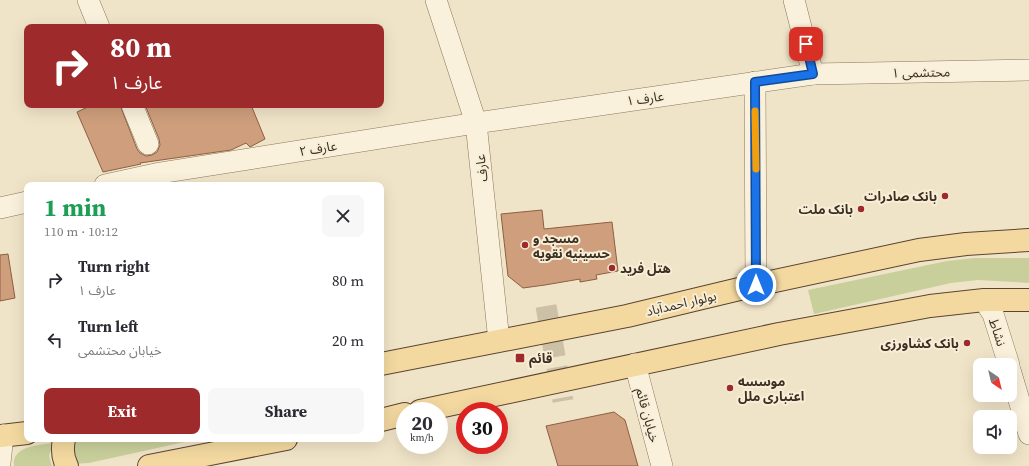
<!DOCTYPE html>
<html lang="en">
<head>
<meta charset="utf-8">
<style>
	:root { --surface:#fff; --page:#f7f7f7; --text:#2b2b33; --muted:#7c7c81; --accent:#9e2a2b }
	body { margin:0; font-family:"Source Serif 4","Noto Sans Arabic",serif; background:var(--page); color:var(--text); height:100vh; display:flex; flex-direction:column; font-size:15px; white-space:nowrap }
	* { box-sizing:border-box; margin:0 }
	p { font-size:13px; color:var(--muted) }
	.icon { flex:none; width:22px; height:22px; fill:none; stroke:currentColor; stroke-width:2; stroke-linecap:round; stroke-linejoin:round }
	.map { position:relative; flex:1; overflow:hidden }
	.sheet { position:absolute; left:24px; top:182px; width:360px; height:260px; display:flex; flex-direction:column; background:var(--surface); border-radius:8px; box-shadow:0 4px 16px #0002 }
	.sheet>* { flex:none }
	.guide { position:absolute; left:24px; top:24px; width:360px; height:84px; border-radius:8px; box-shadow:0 4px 16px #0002; background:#9e2a2b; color:#fff; overflow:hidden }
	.needle { width:26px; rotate:145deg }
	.controls { position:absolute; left:973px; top:358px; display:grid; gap:8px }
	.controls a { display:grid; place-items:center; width:44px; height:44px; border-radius:8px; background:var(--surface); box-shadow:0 4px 16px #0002; font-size:20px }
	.speed { position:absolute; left:396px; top:402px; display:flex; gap:8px; font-size:20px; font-weight:700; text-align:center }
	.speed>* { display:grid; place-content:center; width:52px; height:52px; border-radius:50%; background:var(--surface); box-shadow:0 4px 16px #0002; line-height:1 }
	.speed small { font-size:10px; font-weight:400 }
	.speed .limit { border:6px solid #d22; background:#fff; color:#111 }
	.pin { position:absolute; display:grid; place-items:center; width:34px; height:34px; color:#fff; margin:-17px; border-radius:8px; box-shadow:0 2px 6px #0006 }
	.me { position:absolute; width:44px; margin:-22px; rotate:0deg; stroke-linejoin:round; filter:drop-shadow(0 0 3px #0008) }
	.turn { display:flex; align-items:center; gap:14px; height:84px; padding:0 20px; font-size:18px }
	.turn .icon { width:52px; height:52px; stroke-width:2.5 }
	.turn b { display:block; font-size:28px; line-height:34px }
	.round { display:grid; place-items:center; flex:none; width:42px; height:42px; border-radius:8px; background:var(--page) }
	.overview { display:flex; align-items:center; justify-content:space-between; height:68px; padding:0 20px }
	h1 { font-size:24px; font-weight:700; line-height:30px; color:#1e9e55 }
	.action { display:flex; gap:8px; margin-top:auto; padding:8px 20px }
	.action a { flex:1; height:46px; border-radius:8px; background:var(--accent); color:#fff; font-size:16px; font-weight:700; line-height:46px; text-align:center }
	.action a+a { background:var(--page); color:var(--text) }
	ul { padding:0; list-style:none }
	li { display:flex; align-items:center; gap:12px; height:60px; padding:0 20px }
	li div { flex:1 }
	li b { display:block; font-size:15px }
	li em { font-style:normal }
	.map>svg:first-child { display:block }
</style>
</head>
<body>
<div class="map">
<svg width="1029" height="466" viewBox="0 0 1029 466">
	<rect width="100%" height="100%" fill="#f0e4c8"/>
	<!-- green -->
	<g fill="#c9cf9b">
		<path d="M974 258H1029V283L978 280 951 283 814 314 808 290 947 261Z"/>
		<path d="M79 439H198L89 463 74 464 72 443Z"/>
		<path d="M53 443 49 456 52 466H14C11 446 39 445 53 443Z"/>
	</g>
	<!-- building -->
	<g fill="#cf9f7d" stroke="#8d5f41">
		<path d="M92 105H120L137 149 140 153 146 156 152 155 157 152 160 145 159 139 145 105H251L265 139 250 147 246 143 231 150 140 163 141 164 103 172 77 112Z"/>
		<path d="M542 210 544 229 612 222 618 271 596 275 597 279 580 282V279L545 285 523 288 508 276 501 214Z"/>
		<path d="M8 254 15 298 0 301V255Z"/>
		<path d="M614 412 625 420 638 466H558L546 426Z"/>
	</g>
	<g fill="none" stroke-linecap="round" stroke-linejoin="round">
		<!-- minor-tunnel -->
		<path stroke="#ccc0a6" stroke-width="21" stroke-dasharray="21 10" stroke-linecap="butt" d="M546 306 563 401"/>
		<!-- minor casing -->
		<g stroke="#8d765c" stroke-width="22">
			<g id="minor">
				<path d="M88 0 99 27"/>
				<path d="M436 0 476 123 499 341"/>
				<path d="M794 0 813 74"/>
				<path d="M755 82 756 285"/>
				<path d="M132 105 148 144"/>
				<path d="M105 185 160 173 476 123 813 74 1029 70"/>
				<path d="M0 208 27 202"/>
				<path d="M984 300 993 314 1009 365"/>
				<path d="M635 364 662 466"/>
				<path d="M1010 370 1029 434"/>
				<path d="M0 463 3 435"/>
			</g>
		</g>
		<!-- major casing -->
		<g stroke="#5b4430" stroke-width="24">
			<g id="major">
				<path d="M381 364 627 316 756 285 919 250 966 244 1029 240"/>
				<path d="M420 411 779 334 930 306 984 300H1029"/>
				<path d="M381 420 405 414"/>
				<path d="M0 436 27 433"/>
				<path d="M64 439C62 449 62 457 67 466"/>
				<path d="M149 466 286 439"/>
			</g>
		</g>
		<!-- minor -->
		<use href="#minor" stroke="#faf1dc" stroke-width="21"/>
		<!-- major -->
		<use href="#major" stroke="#f3d9a0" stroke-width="22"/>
	</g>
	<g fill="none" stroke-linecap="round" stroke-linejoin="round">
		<!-- route casing -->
		<g stroke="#114b97" stroke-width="10">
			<path id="route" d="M756 285 755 82 813 74 806 44"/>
		</g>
		<!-- route -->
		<use href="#route" stroke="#1a73e8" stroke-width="7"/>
		<!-- slow -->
		<path stroke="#f59e0b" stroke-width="7" d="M755 111 756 169"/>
	</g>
	<!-- markers -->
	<g fill="#9e2a2b" stroke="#f7eed8" stroke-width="1.5">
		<circle cx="945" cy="196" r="4"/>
		<circle cx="861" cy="209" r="4"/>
		<circle cx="525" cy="245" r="4"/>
		<circle cx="612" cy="268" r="4"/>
		<circle cx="967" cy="343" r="4"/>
		<rect x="515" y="353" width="10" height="10" rx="2"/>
		<circle cx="730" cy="388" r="4"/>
	</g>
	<g text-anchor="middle" stroke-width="4" stroke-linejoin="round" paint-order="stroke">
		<!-- street labels -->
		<g font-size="13" fill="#3d2e20" stroke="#f7eed8">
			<text transform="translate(921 72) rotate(-1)" y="5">محتشمی ۱</text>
			<text transform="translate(645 98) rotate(-8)" y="5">عارف ۱</text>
			<text transform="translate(318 148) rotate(-9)" y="5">عارف ۲</text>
			<text transform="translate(481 168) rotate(-96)" y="5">عارف</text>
			<text transform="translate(681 303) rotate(-13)" y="5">بولوار احمدآباد</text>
			<text transform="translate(998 332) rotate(72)" y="5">نشاط</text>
			<text transform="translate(648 415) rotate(75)" y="5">خیابان قائم</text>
		</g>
		<!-- poi labels -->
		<g font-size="13" font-weight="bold" fill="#3d2e20" stroke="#f7eed8" text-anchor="start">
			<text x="937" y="201" text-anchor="end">بانک صادرات</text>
			<text x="853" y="214" text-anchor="end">بانک ملت</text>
			<text x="533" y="243">مسجد و<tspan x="533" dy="15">حسینیه نقویه</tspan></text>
			<text x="620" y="273">هتل فرید</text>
			<text x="959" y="348" text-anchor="end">بانک کشاورزی</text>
			<text x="529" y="363">قائم</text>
			<text x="738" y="386">موسسه<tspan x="738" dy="15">اعتباری ملل</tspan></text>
		</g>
	</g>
</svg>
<div class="controls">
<a><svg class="needle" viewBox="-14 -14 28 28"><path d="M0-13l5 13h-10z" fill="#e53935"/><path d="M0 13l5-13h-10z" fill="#7c7c81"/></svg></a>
<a><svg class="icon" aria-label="sound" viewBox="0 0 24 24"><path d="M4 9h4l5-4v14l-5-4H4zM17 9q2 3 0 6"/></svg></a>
</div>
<div class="speed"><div>20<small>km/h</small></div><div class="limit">30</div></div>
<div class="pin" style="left:806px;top:44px;background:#d93025"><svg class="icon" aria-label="arrive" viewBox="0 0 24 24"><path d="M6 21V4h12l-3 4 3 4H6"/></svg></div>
<svg class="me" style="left:756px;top:285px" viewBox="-20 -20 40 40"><circle r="17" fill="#1a73e8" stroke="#fff" stroke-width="3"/><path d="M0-11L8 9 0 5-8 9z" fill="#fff"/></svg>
<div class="guide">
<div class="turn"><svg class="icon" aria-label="right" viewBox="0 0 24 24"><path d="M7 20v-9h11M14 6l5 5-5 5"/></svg><div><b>80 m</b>عارف ۱</div></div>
</div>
<section class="sheet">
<div class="overview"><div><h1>1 min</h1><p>110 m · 10:12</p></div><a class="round"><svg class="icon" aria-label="close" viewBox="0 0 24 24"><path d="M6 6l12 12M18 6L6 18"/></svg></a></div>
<ul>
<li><svg class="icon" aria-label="right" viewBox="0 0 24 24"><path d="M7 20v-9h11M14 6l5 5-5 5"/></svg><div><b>Turn right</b><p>عارف ۱</p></div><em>80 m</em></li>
<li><svg class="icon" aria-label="left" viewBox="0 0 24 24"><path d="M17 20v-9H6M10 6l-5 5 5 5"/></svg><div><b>Turn left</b><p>خیابان محتشمی</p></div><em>20 m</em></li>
</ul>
<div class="action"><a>Exit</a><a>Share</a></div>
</section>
</div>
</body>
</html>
